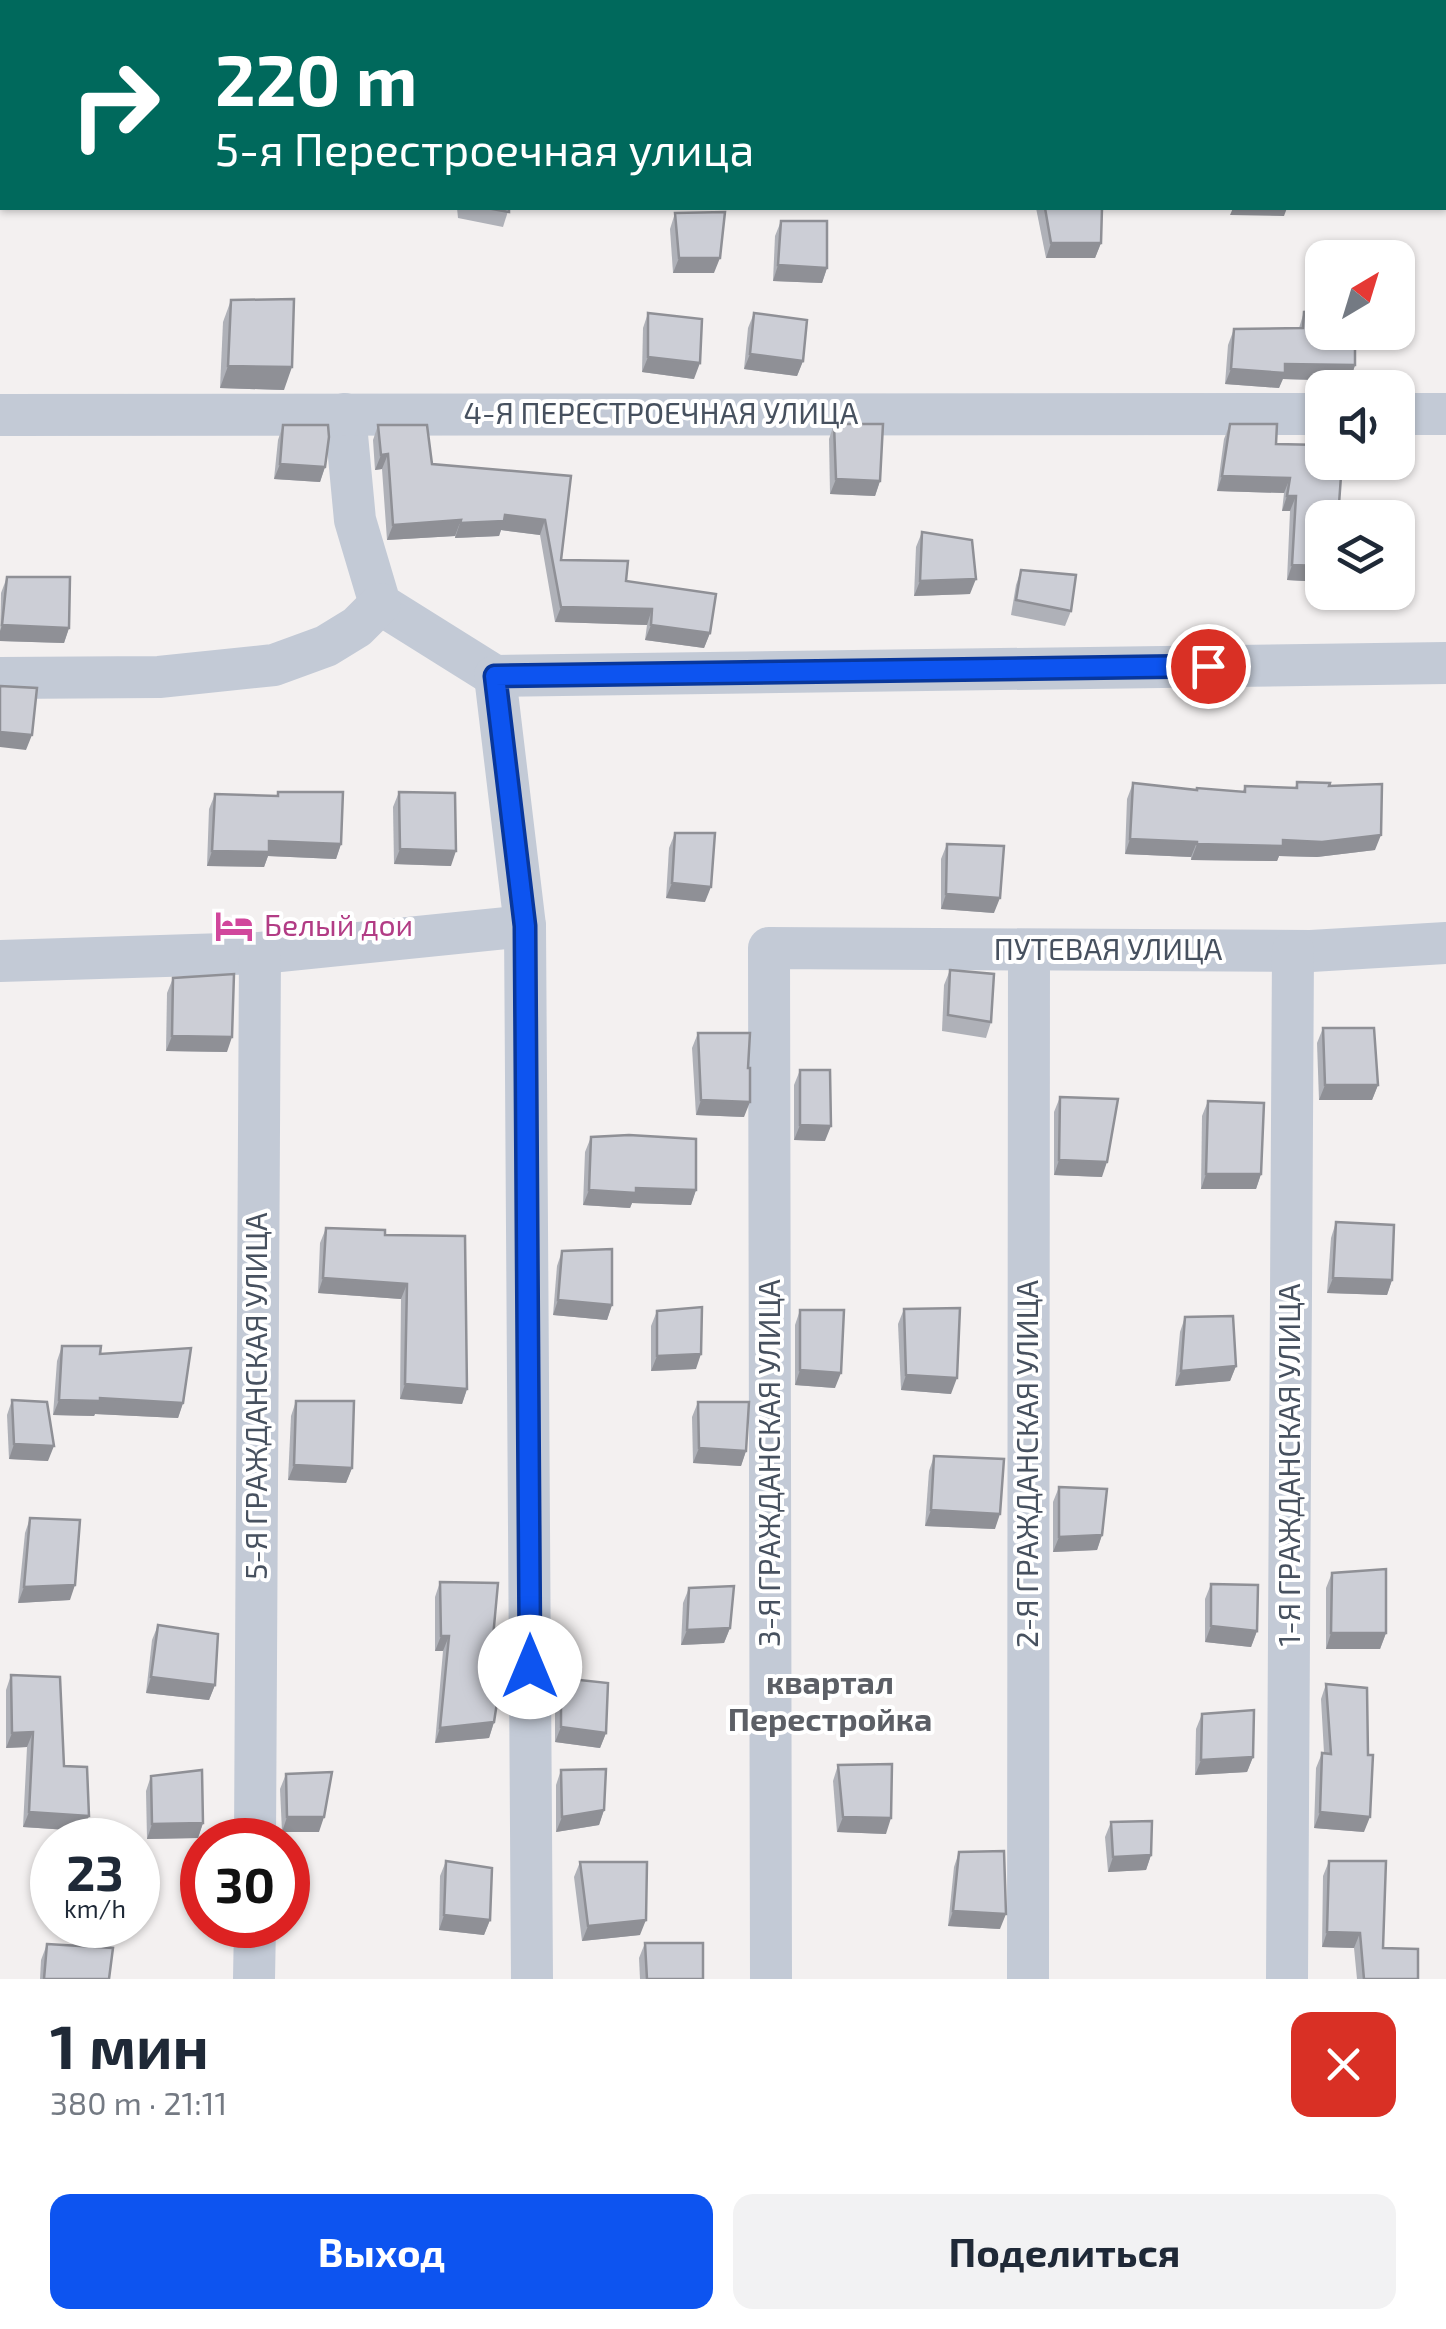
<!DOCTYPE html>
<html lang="ru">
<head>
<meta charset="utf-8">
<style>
	:root { --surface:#fff; --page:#f2f2f3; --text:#1f2937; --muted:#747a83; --accent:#0d54f0 }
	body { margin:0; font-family:"Exo 2",sans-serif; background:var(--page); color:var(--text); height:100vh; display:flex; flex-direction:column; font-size:38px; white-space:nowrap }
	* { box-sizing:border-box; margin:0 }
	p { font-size:32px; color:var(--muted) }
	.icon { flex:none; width:55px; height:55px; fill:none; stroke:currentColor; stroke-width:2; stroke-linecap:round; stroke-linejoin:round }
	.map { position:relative; height:1979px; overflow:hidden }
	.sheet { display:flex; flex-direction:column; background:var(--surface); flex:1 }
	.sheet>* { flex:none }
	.banner { position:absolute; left:0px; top:0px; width:1448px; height:210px; box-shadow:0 2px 8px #0004; background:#00695c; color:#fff; overflow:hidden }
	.needle { width:65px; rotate:38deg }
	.tools { position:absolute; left:1305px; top:240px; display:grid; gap:20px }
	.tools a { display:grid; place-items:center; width:110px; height:110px; border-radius:20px; background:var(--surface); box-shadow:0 2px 8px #0004; font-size:50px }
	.speed { position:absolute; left:30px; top:1818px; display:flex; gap:20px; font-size:50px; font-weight:700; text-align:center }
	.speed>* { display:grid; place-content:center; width:130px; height:130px; border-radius:50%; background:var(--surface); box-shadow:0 2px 8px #0004; line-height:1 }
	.speed small { font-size:25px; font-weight:400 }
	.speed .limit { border:15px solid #d22; background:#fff; color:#111 }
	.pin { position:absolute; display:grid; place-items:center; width:85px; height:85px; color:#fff; margin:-42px; border:5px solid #fff; border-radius:50%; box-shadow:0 2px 10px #0007 }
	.me { position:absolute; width:110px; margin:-55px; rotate:0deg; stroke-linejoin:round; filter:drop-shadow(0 0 8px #0008) }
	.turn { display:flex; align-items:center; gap:35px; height:210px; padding:0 50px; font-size:45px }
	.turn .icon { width:130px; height:130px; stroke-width:2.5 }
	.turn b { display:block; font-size:70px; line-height:85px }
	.round { display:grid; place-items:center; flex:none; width:105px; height:105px; border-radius:20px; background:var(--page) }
	.head { display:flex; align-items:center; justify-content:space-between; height:170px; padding:0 50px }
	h1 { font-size:60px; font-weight:700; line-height:75px }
	.button { display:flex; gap:20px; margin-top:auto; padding:20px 50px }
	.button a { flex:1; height:115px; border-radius:20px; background:var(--accent); color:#fff; font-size:40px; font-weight:700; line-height:115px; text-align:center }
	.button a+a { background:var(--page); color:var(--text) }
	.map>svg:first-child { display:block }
</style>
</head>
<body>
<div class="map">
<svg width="1446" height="1979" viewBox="0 0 1446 1979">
	<rect width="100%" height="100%" fill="#f3f0f0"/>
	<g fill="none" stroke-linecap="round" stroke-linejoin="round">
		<!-- minor -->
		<g stroke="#c3cad6" stroke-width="42">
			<path d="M1445 148H1446"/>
			<path d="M0 155H2"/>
			<path d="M345 414 355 520 380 604 495 676"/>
			<path d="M1398 414H1446"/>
			<path d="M0 415 1322 414"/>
			<path d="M495 676 525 926 532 1979"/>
			<path d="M495 676 1446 663"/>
			<path d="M0 678 159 677 274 665 326 646 357 627 380 604"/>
			<path d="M0 961 260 953 525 926"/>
			<path d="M255 1840 260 953"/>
			<path d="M254 1979 255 1925"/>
			<path d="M771 1979 769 948 1311 951 1446 943"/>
			<path d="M1028 1979 1029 950"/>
			<path d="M1287 1979 1293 951"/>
		</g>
	</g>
	<!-- wall -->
	<g fill="#afb1b8">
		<path d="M457 208H509L503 227 458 218Z"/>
		<path d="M1036 208H1102L1101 243 1095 258H1046Z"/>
		<path d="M675 213 714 273H673L670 229Z"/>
		<path d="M781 221 827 268 822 283 773 281 775 236Z"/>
		<path d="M231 300 284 390 220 388 223 322Z"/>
		<path d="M1304 312 1355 365 1350 381 1282 379 1279 388 1225 384 1228 345 1234 329 1299 328Z"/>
		<path d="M648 313 694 379 642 372 643 328Z"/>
		<path d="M754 313 803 361 797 376 744 369 748 328Z"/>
		<path d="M834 424 880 481 875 496 830 494 829 439Z"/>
		<path d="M1230 424 1276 444 1322 518V582L1287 580 1290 511H1282L1284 493 1217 491 1224 439Z"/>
		<path d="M283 425 325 467 320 482 274 479 278 440Z"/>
		<path d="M378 425 432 464 571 476 561 560 626 581 710 633 704 648 645 640 647 625 555 622 540 535 501 530 499 536 455 538V536L387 540 382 469 375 470 373 440Z"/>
		<path d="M922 532 970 594 914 596 916 547Z"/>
		<path d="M1021 570 1071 611 1065 626 1011 615 1016 585Z"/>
		<path d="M7 577 69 628 64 643 0 641 1 593Z"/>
		<path d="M1297 782 1329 786 1375 850 1317 857 1279 856 1277 861 1191 860V857L1125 854 1127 799 1133 783 1196 790 1243 791 1245 786 1295 788Z"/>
		<path d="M278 792 341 844 336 859 268 856 264 867 207 866 209 809 215 794 277 796Z"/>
		<path d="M399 792 451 866 394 864 393 807Z"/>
		<path d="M675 833 705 902 666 898 669 848Z"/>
		<path d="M947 844 994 913 941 909V859Z"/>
		<path d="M950 970 991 1022 986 1038 942 1031 944 985Z"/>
		<path d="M173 978 227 1052 166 1051 167 993Z"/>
		<path d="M1323 1028 1378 1085 1372 1100H1319L1317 1043Z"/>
		<path d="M698 1033 748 1068 744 1117 696 1115 692 1048Z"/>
		<path d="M800 1070 825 1141 794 1140V1085Z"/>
		<path d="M1060 1097 1102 1177 1054 1175V1112Z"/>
		<path d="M1208 1101 1261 1174 1256 1189H1201L1202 1116Z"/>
		<path d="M591 1137 696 1190 691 1205 632 1203 630 1208 583 1205 585 1152Z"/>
		<path d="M1336 1222 1392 1280 1387 1295 1327 1293 1331 1238Z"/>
		<path d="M326 1228 385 1235 467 1389 462 1404 400 1399 401 1299 318 1293 320 1243Z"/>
		<path d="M562 1251 612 1305 607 1320 553 1315 557 1266Z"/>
		<path d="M904 1309 951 1394 901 1390 898 1324Z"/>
		<path d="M800 1310 835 1388 795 1385V1325Z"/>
		<path d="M657 1311 696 1369 651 1371V1326Z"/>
		<path d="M1185 1317 1236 1366 1230 1381 1175 1386 1180 1332Z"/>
		<path d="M62 1346 100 1354 183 1403 178 1418 95 1414 94 1416 53 1415 57 1361Z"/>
		<path d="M12 1400 48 1461 9 1459 7 1415Z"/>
		<path d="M296 1401 352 1468 346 1483 288 1480 291 1416Z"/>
		<path d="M698 1402 746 1451 741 1466 693 1463 692 1417Z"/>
		<path d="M934 1456 995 1529 925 1526 929 1471Z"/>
		<path d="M1059 1487 1102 1535 1097 1550 1053 1552V1502Z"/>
		<path d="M30 1518 70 1600 18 1603 25 1533Z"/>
		<path d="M1332 1573 1386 1633 1380 1649H1326V1588Z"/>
		<path d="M440 1582 490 1670 494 1722 489 1738 435 1743 443 1651H435V1597Z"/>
		<path d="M1211 1584 1257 1631 1251 1647 1205 1642V1599Z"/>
		<path d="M689 1588 730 1628 724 1643 681 1645 683 1603Z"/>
		<path d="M158 1625 215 1685 209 1700 146 1693 152 1640Z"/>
		<path d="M11 1675 64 1766 89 1816 83 1831 23 1827 27 1747 6 1748V1690Z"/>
		<path d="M561 1678 606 1733 600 1748 555 1742V1693Z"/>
		<path d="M1326 1684 1364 1832 1314 1828 1316 1768 1322 1753H1324L1321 1699Z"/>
		<path d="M1202 1714 1253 1757 1247 1772 1195 1775 1196 1729Z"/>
		<path d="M838 1765 886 1834 837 1832 833 1781Z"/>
		<path d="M561 1770 604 1810 599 1825 556 1832V1785Z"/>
		<path d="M286 1774 319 1832H282L280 1789Z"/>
		<path d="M151 1776 203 1823 198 1838 147 1839 146 1791Z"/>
		<path d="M1111 1822 1151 1855 1146 1870 1108 1872 1105 1837Z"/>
		<path d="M959 1852 1000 1929 948 1926 954 1867Z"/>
		<path d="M446 1861 490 1920 484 1935 439 1930 440 1876Z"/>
		<path d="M1329 1861 1383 1948 1418 1979H1357L1354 1948 1322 1947 1323 1876Z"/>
		<path d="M580 1862 640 1935 582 1941 574 1877Z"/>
		<path d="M645 1943 703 1979H640L639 1958Z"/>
		<path d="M47 1944 109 1979H40L41 1960Z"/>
	</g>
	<!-- shaded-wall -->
	<g fill="#8f9096">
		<path d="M228 0H291L290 2H228Z"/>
		<path d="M559 0H618L617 2H558Z"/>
		<path d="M1233 208H1287L1284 216 1230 215Z"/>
		<path d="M1051 243H1101L1095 258H1046Z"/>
		<path d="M679 258H720L714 273H673Z"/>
		<path d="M778 265 827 268 822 283 773 281Z"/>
		<path d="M750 354 803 361 797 376 744 369Z"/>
		<path d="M648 357 700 363 694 379 642 372Z"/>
		<path d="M1285 364 1355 365 1350 381 1283 379 1279 388 1225 384 1231 369Z"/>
		<path d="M228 366 292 367 284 390 220 388Z"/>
		<path d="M388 454 382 469 375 470 381 455Z"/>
		<path d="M280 464 325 467 320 482 274 479Z"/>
		<path d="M1222 476 1290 478 1284 493 1217 491Z"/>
		<path d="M836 479 880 481 875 496 830 494Z"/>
		<path d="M1287 496H1296L1290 511H1282Z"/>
		<path d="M505 515 545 520 540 535 501 530 499 536 455 538 460 523Z"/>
		<path d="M461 520 455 536 387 540 393 525Z"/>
		<path d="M1292 565 1322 566V582L1287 580Z"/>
		<path d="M976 579 970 594 914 596 920 581Z"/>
		<path d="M561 607 652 609 647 625 555 622Z"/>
		<path d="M2 625 69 628 64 643 0 641V631Z"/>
		<path d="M651 625 710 633 704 648 645 640Z"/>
		<path d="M0 732 32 735 26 750 0 747Z"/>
		<path d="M1381 835 1375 850 1317 857 1279 856 1277 861 1191 860 1197 844Z"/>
		<path d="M1130 839 1197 842 1191 857 1125 854Z"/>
		<path d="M269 841 341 844 336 859 268 856 264 867 207 866 212 851Z"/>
		<path d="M400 849 456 851 451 866 394 864Z"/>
		<path d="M672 883 711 887 705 902 666 898Z"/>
		<path d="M946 894 1000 898 994 913 941 909Z"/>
		<path d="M172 1036 232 1037 227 1052 166 1051Z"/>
		<path d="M1325 1085H1378L1372 1100H1319Z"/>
		<path d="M701 1100 750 1102 744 1117 696 1115Z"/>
		<path d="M800 1125 831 1126 825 1141 794 1140Z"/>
		<path d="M1059 1160 1107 1162 1102 1177 1054 1175Z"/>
		<path d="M1206 1174H1261L1256 1189H1201Z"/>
		<path d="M636 1188 696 1190 691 1205 632 1203 630 1208 583 1205 589 1190Z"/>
		<path d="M323 1278 407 1284 401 1299 318 1293Z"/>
		<path d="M1333 1278 1392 1280 1387 1295 1327 1293Z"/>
		<path d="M558 1300 612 1305 607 1320 553 1315Z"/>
		<path d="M701 1354 696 1369 651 1371 657 1356Z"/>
		<path d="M1236 1366 1230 1381 1175 1386 1181 1371Z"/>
		<path d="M800 1370 841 1373 835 1388 795 1385Z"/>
		<path d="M906 1375 957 1378 951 1394 901 1390Z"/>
		<path d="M405 1384 467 1389 462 1404 400 1399Z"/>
		<path d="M100 1398 183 1403 178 1418 95 1414 94 1416 53 1415 59 1400Z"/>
		<path d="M14 1444 54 1446 48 1461 9 1459Z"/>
		<path d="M699 1448 746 1451 741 1466 693 1463Z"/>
		<path d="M294 1465 352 1468 346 1483 288 1480Z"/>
		<path d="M931 1510 1000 1514 995 1529 925 1526Z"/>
		<path d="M1102 1535 1097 1550 1053 1552 1059 1537Z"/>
		<path d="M75 1585 70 1600 18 1603 24 1587Z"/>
		<path d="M1211 1626 1257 1631 1251 1647 1205 1642Z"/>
		<path d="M730 1628 724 1643 681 1645 687 1630Z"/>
		<path d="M1331 1633H1386L1380 1649H1326Z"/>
		<path d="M441 1636H449L443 1651H435Z"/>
		<path d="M151 1677 215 1685 209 1700 146 1693Z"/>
		<path d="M494 1722 489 1738 435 1743 440 1728Z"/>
		<path d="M561 1727 606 1733 600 1748 555 1742Z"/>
		<path d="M33 1732 27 1747 6 1748 12 1733Z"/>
		<path d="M1253 1757 1247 1772 1195 1775 1201 1760Z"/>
		<path d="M604 1810 599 1825 556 1832 562 1817Z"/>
		<path d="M29 1812 89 1816 83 1831 23 1827Z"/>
		<path d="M1320 1812 1370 1817 1364 1832 1314 1828Z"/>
		<path d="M287 1817H324L319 1832H282Z"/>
		<path d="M843 1817 891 1818 886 1834 837 1832Z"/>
		<path d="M203 1823 198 1838 147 1839 152 1824Z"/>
		<path d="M1151 1855 1146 1870 1108 1872 1113 1857Z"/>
		<path d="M953 1911 1006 1914 1000 1929 948 1926Z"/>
		<path d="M444 1915 490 1920 484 1935 439 1930Z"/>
		<path d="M646 1920 640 1935 582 1941 588 1926Z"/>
		<path d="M1327 1932 1360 1933 1354 1948 1322 1947Z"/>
	</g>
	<!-- building -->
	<g fill="#ccced6" stroke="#8f9096" stroke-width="2.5">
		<rect x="670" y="0" width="57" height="2"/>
		<path d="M781 0H833L832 2H780Z"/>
		<path d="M487 208H509V212Z"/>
		<path d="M1045 208H1102L1101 243H1051Z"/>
		<path d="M725 212 720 258H679L675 213Z"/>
		<path d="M781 221H827V268L778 265Z"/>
		<path d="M294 299 292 367 228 366 231 300Z"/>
		<path d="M1322 311V332H1355V365L1285 364V373L1231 369 1234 329 1303 328 1304 312Z"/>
		<path d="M648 313 702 319 700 363 648 357Z"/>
		<path d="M754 313 807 320 803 361 750 354Z"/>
		<path d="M834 424H883L880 481 836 479Z"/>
		<path d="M1230 424H1277L1276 444 1322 445V462H1342L1338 518H1322V566L1292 565 1296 496H1287L1290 478 1222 476Z"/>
		<path d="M283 425H328L329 437 325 467 280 464Z"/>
		<path d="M378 425H427L432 464 571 476 561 560 628 561 626 581 716 594 710 633 651 625 652 609 561 607 545 520 505 515 504 521 460 523 461 520 393 525 388 454 381 455Z"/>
		<path d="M922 532 972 540 976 579 920 581Z"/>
		<path d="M1021 570 1076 575 1071 611 1016 600Z"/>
		<path d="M7 577H70L69 628 2 625Z"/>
		<path d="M0 686 37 688 32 735 0 732Z"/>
		<path d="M1297 782 1330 783 1329 786 1382 784 1381 835 1322 842 1283 840V846L1197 844V842L1130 839 1133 783 1197 790V788L1245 792V786L1297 788Z"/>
		<path d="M278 792H343L341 844 269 841V852L212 851 215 794 278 796Z"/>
		<path d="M399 792 455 793 456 851 400 849Z"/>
		<path d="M675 833H715L711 887 672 883Z"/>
		<path d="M947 844 1004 846 1000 898 946 894Z"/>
		<path d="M950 970 994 974 991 1022 948 1015Z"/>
		<path d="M234 974 232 1037 172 1036 173 978Z"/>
		<path d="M1323 1028H1374L1378 1085H1325Z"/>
		<path d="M698 1033H750L748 1068H750V1102L701 1100Z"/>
		<path d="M800 1070H830L831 1126 800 1125Z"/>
		<path d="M1060 1097 1118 1099 1107 1162 1059 1160Z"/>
		<path d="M1208 1101 1264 1103 1261 1174H1206Z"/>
		<path d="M629 1135 696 1139V1190L636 1188V1193L589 1190 591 1137Z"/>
		<path d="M1336 1222 1394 1225 1392 1280 1333 1278Z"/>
		<path d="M326 1228 385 1230V1235L465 1236 467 1389 405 1384 407 1284 323 1278Z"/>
		<path d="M612 1249V1305L558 1300 562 1251Z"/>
		<path d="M702 1307 701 1354 657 1356V1311Z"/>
		<path d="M960 1308 957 1378 906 1375 904 1309Z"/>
		<path d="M800 1310H844L841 1373 800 1370Z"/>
		<path d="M1233 1316 1236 1366 1181 1371 1185 1317Z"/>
		<path d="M62 1346H101L100 1354 191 1348 183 1403 100 1398V1401L59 1400Z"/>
		<path d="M12 1400 47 1402 54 1446 14 1444Z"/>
		<path d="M296 1401H354L352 1468 294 1465Z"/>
		<path d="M698 1402H749L746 1451 699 1448Z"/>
		<path d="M934 1456 1004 1459 1000 1514 931 1510Z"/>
		<path d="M1059 1487 1107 1489 1102 1535 1059 1537Z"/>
		<path d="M30 1518 80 1520 75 1585 24 1587Z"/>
		<path d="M1386 1569V1633H1331L1332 1573Z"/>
		<path d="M440 1582 498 1583 490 1670H502L494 1722 440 1728 449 1636H441Z"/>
		<path d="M1211 1584 1258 1585 1257 1631 1211 1626Z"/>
		<path d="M734 1586 730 1628 687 1630 689 1588Z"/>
		<path d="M158 1625 218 1634 215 1685 151 1677Z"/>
		<path d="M11 1675 60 1677 64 1766 87 1767 89 1816 29 1812 33 1732 12 1733Z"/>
		<path d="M561 1678 608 1683 606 1733 561 1727Z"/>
		<path d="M1326 1684 1367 1688 1368 1755H1373L1370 1817 1320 1812 1322 1753 1331 1754Z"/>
		<path d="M1254 1710 1253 1757 1201 1760 1202 1714Z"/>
		<path d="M892 1764 891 1818 843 1817 838 1765Z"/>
		<path d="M606 1769 604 1810 562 1817 561 1770Z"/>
		<path d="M202 1770 203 1823 152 1824 151 1776Z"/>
		<path d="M332 1772 324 1817H287L286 1774Z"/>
		<path d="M1152 1821 1151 1855 1113 1857 1111 1822Z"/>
		<path d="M1004 1851 1006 1914 953 1911 959 1852Z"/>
		<path d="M446 1861 492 1868 490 1920 444 1915Z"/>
		<path d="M1329 1861H1386L1383 1948 1418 1949V1979H1364L1360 1933 1327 1932Z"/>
		<path d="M580 1862H647L646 1920 588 1926Z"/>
		<path d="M645 1943H703V1979H647Z"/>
		<path d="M47 1944 113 1948 109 1979H44Z"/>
	</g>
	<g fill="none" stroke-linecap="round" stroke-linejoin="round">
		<!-- route casing -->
		<g stroke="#08379c" stroke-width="25">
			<path id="route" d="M530 1667 525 926 495 676 1208 666"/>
		</g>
		<!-- route -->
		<use href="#route" stroke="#0d54f0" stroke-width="18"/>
	</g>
	<!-- icons -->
	<defs>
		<g id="hotel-bare" transform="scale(3)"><path d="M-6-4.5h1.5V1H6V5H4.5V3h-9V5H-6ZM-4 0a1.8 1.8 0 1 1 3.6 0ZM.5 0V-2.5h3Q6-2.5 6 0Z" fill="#d1479c" stroke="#fff" stroke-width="2.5" paint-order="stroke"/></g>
	</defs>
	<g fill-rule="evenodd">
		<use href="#hotel-bare" x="234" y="926"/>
	</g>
	<g text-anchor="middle" stroke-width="8" stroke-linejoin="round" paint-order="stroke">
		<!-- street labels -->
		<g font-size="30" fill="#47515f" stroke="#fff">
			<text x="661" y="424">4-Я ПЕРЕСТРОЕЧНАЯ УЛИЦА</text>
			<text x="1108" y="960">ПУТЕВАЯ УЛИЦА</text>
			<text transform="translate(257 1396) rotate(-90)" y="10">5-Я ГРАЖДАНСКАЯ УЛИЦА</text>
			<text transform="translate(770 1463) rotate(-90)" y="10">3-Я ГРАЖДАНСКАЯ УЛИЦА</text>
			<text transform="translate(1028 1464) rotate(-90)" y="10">2-Я ГРАЖДАНСКАЯ УЛИЦА</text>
			<text transform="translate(1290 1465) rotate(-90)" y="10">1-Я ГРАЖДАНСКАЯ УЛИЦА</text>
		</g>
		<!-- hotel labels -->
		<g font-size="30" fill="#b23c85" stroke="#fff" text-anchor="start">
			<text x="264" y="936">Белый дои</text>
		</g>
		<!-- neighbourhood labels -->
		<g font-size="32" font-weight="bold" fill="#5c5f66" stroke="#fff">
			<text x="830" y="1694">квартал<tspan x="830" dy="37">Перестройка</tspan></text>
		</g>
	</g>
</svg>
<div class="tools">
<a><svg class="needle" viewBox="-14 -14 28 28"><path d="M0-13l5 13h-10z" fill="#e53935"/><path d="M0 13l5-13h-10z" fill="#747a83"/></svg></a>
<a><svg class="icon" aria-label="sound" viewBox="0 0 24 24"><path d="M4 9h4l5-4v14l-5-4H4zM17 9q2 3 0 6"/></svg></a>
<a><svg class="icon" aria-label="layers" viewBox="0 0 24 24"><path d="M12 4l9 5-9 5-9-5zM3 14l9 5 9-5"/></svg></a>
</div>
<div class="speed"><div>23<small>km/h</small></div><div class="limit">30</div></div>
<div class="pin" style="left:1208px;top:666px;background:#d93025"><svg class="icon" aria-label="arrive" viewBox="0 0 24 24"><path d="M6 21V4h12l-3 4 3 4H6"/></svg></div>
<svg class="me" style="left:530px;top:1667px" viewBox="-20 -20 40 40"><circle r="19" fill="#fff"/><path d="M0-13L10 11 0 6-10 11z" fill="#0d54f0"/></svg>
<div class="banner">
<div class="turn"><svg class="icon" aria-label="right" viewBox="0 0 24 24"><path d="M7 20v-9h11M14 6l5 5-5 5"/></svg><div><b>220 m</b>5-я Перестроечная улица</div></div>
</div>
</div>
<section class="sheet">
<div class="head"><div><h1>1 мин</h1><p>380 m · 21:11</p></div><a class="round" style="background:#d93025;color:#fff"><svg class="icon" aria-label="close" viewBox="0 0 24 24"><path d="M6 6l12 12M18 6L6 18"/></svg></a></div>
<div class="button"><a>Выход</a><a>Поделиться</a></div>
</section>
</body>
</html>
